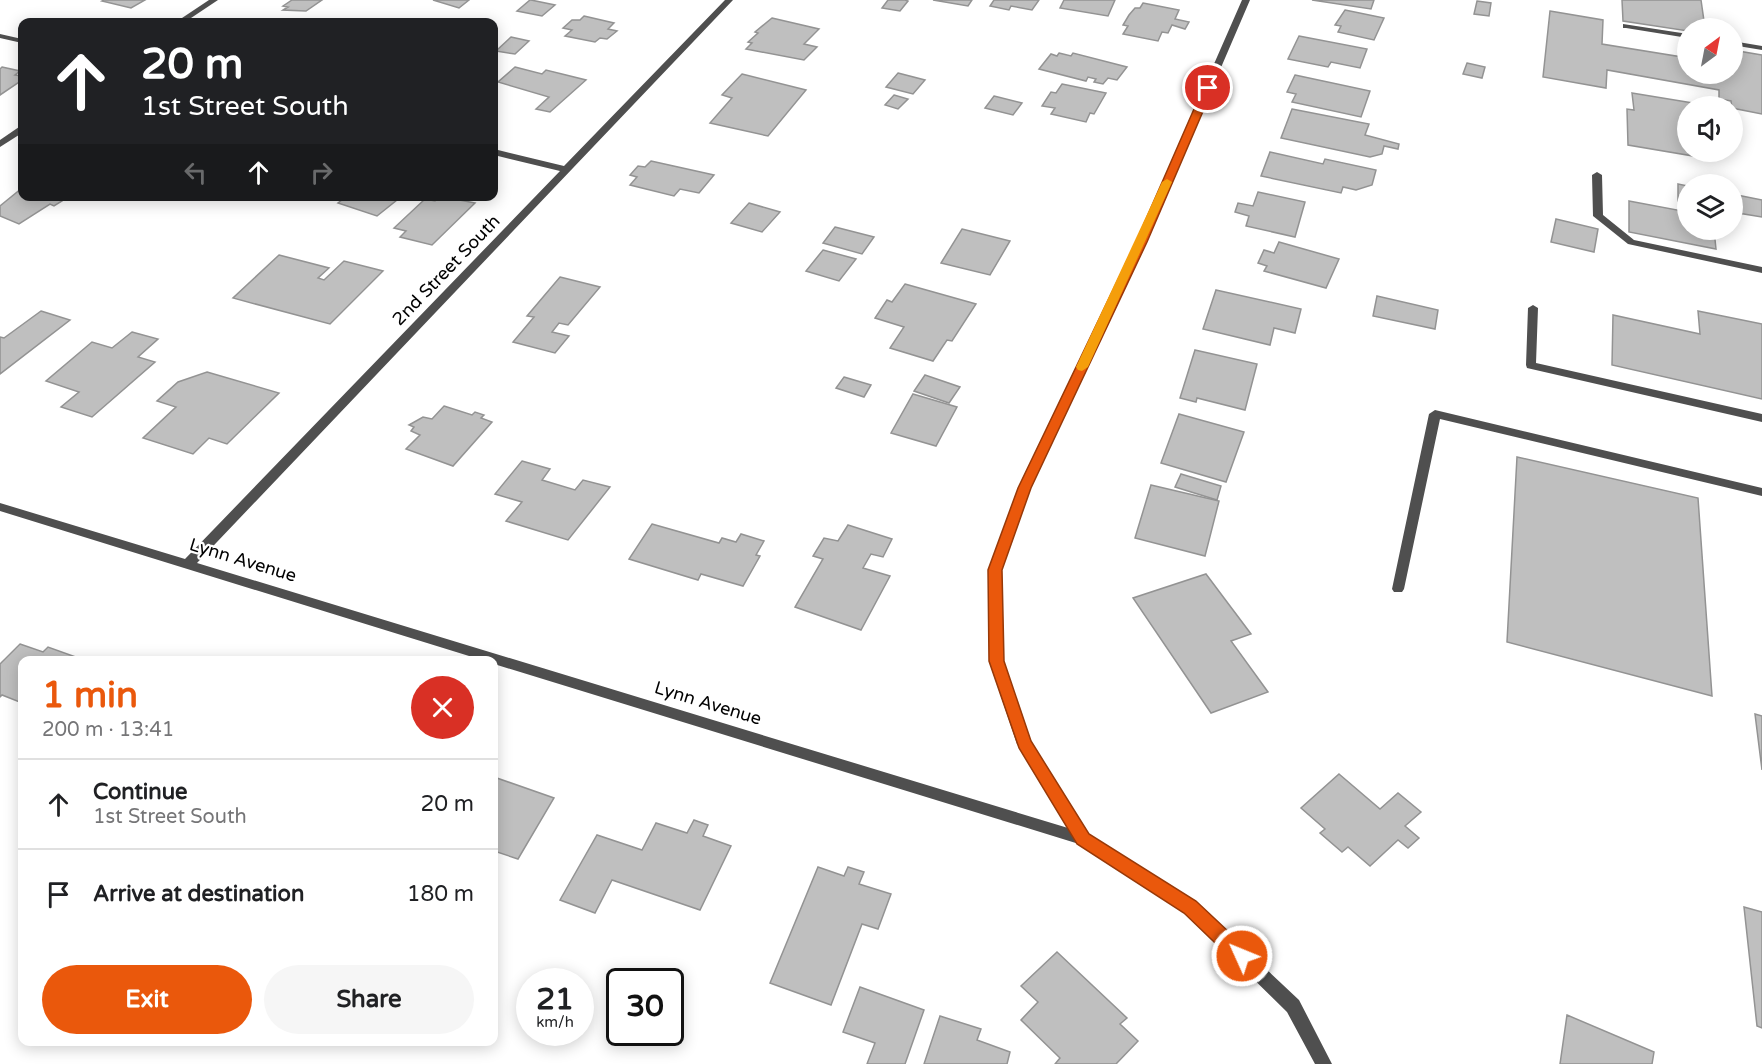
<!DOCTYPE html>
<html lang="en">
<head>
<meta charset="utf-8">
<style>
	:root { --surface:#fff; --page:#f6f6f6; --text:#202124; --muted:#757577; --line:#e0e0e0; --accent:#ea580c }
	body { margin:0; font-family:"Varela Round",sans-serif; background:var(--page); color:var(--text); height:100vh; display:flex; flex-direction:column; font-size:22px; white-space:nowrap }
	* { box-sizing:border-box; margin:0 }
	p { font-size:20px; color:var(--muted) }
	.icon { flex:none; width:33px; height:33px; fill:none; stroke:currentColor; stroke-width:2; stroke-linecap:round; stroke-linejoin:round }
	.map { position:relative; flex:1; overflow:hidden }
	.details { position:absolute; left:18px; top:656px; width:480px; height:390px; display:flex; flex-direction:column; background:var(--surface); border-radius:12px; box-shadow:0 3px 15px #0003 }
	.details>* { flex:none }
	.hud { position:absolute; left:18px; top:18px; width:480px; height:183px; border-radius:12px; box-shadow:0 3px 15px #0003; background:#202124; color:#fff; overflow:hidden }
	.needle { width:39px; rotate:32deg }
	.tools { position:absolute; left:1677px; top:18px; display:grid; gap:12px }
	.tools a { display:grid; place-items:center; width:66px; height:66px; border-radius:50%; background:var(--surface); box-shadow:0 3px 15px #0003; font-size:30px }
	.speed { position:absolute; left:516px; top:968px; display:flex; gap:12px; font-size:30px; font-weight:700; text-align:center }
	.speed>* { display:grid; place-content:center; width:78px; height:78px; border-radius:50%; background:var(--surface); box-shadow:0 3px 15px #0003; line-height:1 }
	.speed small { font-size:15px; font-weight:400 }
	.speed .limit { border:3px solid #111; border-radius:9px; background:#fff; color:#111 }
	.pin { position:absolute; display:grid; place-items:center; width:51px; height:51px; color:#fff; margin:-26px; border:3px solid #fff; border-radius:50%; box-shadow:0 2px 6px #0007 }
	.me { position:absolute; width:66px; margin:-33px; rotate:314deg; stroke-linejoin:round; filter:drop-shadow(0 0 4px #0008) }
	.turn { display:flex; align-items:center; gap:21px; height:126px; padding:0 24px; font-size:27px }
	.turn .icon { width:78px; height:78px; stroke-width:2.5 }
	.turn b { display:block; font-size:42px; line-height:51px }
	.lanes { display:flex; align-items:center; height:57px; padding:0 24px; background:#0003; justify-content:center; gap:30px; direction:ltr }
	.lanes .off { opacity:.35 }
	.round { display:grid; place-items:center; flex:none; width:63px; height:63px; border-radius:32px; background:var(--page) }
	.summary { display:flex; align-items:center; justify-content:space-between; height:102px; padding:0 24px }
	h1 { font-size:36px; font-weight:800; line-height:45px; color:var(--accent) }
	.button { display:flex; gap:12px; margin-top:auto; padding:12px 24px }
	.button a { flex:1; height:69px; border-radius:36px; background:var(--accent); color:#fff; font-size:24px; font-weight:800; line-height:69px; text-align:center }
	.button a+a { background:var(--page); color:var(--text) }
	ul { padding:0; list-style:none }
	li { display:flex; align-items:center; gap:18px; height:90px; padding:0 24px; border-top:2px solid var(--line) }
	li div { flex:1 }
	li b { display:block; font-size:22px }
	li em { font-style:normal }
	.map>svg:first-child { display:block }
</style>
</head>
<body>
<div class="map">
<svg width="1762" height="1064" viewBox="0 0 1762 1064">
	<rect width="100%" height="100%" fill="#fff"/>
	<!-- building -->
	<g fill="#bfbfbf" stroke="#939393" stroke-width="1.5">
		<path d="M104 0H145L131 8 102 1Z"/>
		<path d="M292 0H322L306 11 283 10 288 7 283 6Z"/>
		<path d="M433 0H469L459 8Z"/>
		<path d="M530 0H531L555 5 542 16 517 11Z"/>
		<path d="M888 0H905L908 1 900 11 882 8Z"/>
		<path d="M933 0H972L968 6Z"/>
		<path d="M994 0H1039L1032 10 1011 6 1009 10 990 6Z"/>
		<path d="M1064 0H1115L1108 16 1060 8Z"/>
		<path d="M1312 0H1374L1371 9Z"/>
		<path d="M1622 0H1701L1705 28H1688V31L1623 21Z"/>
		<path d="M1477 1 1491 3 1489 16 1474 14Z"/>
		<path d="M1143 3 1179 10 1175 19 1189 22 1185 29 1172 25 1168 33 1162 32 1158 41 1123 34 1128 26 1123 25 1129 15 1135 8H1140Z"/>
		<path d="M1345 10 1384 18 1374 40 1338 32 1341 26 1335 25Z"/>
		<path d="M1550 11 1603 20 1602 44 1688 58V74H1732V50L1762 55V114L1732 108 1731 101 1719 99V90L1607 70 1606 88 1543 77Z"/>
		<path d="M584 16 614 23 608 29 617 31 607 39 600 38 595 42 565 36 572 30 563 28 572 20H580Z"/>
		<path d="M772 18 819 29 804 44 817 47 804 60 746 49 752 43 748 42 758 33 755 32Z"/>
		<path d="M1299 36 1367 49 1360 68 1331 62 1328 67 1288 59Z"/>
		<path d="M511 37 529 41 515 54 496 51Z"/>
		<path d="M1059 53 1071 56 1073 53 1127 67 1117 80 1108 78 1103 84 1094 82 1096 79 1088 77 1086 81 1039 69 1051 54 1057 56Z"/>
		<path d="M1467 63 1485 67 1482 78 1463 74Z"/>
		<path d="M2 67 20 71 15 75 22 76V80L0 95V69Z"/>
		<path d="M515 67 542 74 546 70 586 80 550 112 536 109 549 97 498 82Z"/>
		<path d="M898 73 925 80 913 94 886 87Z"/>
		<path d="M742 74 806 90 768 136 710 123 732 98 722 95Z"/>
		<path d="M1295 75 1370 91 1361 117 1292 102 1296 94 1287 92Z"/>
		<path d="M1062 84 1106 93 1094 114 1090 113 1086 122 1051 114 1055 108 1042 106 1051 92 1056 93Z"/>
		<path d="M1632 93 1699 104 1688 106V152H1704L1705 158 1628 145 1627 109 1634 110Z"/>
		<path d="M894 95 908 99 898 109 885 105Z"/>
		<path d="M994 96 1022 103 1013 115 985 108Z"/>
		<path d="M1292 109 1369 124 1365 135 1399 144 1398 149 1384 146 1382 154 1370 157 1281 138Z"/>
		<path d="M1270 152 1323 164 1325 159 1376 170 1372 185 1356 190 1343 187 1341 193 1261 176Z"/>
		<path d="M651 161 714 175 699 193 680 189 674 196 630 185 637 177 630 175 638 166 645 167Z"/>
		<path d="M1678 184 1688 186V203L1678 201Z"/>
		<path d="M22 188V196H61L56 199 62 201 54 206 50 204 19 224 0 216V206Z"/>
		<path d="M1258 192 1305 202 1295 237 1246 226 1249 216 1235 212 1238 203 1253 206Z"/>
		<path d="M1732 194 1762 200V217L1732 212Z"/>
		<path d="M347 196H402L377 216 338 203Z"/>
		<path d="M439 196 475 203 432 245 400 237 406 231 394 228 425 199 435 201Z"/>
		<path d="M1629 201 1688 212V230H1714L1716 249 1629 232Z"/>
		<path d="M749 203 780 212 762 232 731 223Z"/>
		<path d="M1556 219 1598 229 1594 252 1551 242Z"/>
		<path d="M835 227 874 237 862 254 823 243Z"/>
		<path d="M962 229 1010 241 990 275 941 263Z"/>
		<path d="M1279 242 1339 259 1326 288 1264 271 1267 266 1258 263 1264 250 1274 253Z"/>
		<path d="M823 250 856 259 839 281 806 271Z"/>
		<path d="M279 255 329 268 318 278 324 280 344 261 383 271 330 324 233 298Z"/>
		<path d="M560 277 600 287 568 325 559 323 552 332 569 336 555 353 513 342 534 317 527 316Z"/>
		<path d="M905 284 976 304 952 341 947 340 933 361 890 348 904 327 875 318 887 300 892 302Z"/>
		<path d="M1216 290 1301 309 1295 333 1274 328 1270 345 1203 329Z"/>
		<path d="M1377 296 1438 310 1435 329 1373 316Z"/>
		<path d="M41 311 70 320 0 374V337L4 338Z"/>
		<path d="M1698 311 1762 324V399L1612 365 1613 315 1700 334Z"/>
		<path d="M132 332 158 339 138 357 155 362 92 417 61 407 79 392 46 381 92 342 112 348Z"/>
		<path d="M1195 350 1257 364 1245 410 1197 398 1196 402 1180 398Z"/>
		<path d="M207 372 279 393 227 444 209 438 193 454 143 438 176 407 157 401 178 382Z"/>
		<path d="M925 375 960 387 949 403 914 391Z"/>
		<path d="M844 377 871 385 864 397 836 388Z"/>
		<path d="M913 394 957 407 936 446 891 433Z"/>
		<path d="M444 406 472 415 475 412 484 415 481 418 492 422 453 466 406 449 420 435 411 431 414 427 409 425 423 417 432 419Z"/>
		<path d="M1179 414 1244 432 1226 482 1161 463Z"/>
		<path d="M1517 457 1698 498 1712 696 1507 642Z"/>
		<path d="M522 461 550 469 542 480 575 490 583 480 610 487 568 540 506 521 522 502 495 494Z"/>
		<path d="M1181 474 1221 486 1217 500 1175 487Z"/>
		<path d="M1151 485 1219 501 1205 556 1135 538Z"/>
		<path d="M652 524 719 543 722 538 736 542 741 534 764 541 756 555 760 556 743 586 701 574 698 580 629 559Z"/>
		<path d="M848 525 892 539 883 557 871 554 863 568 890 576 861 630 795 607 823 559 813 556 824 538 838 541Z"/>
		<path d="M1206 574 1251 634 1231 641 1268 692 1211 713 1133 598Z"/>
		<path d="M20 644 43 652 48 647 84 660H22V703L2 695 0 697V664Z"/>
		<path d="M1755 714 1762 716V770Z"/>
		<path d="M1339 774 1380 809 1398 793 1421 812 1405 826 1419 838 1408 848 1398 840 1370 866 1348 847 1342 852 1320 833 1325 829 1301 808Z"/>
		<path d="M494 777 554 798 518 859 494 851Z"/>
		<path d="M694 820 708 825 703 836 731 846 700 910 612 880 595 913 560 900 597 835 642 850 656 823 687 833Z"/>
		<path d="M818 867 844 876 848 867 864 872 859 884 891 894 878 929 862 924 831 1005 770 983Z"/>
		<path d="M1744 907 1762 912V1028L1757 1026Z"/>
		<path d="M1057 952 1127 1018 1120 1024 1138 1041 1116 1064H1055L1060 1058 1021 1020 1038 1002 1021 986Z"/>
		<path d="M860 987 924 1010 905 1064H867L875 1043 843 1032Z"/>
		<path d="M1567 1015 1654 1052 1652 1064H1560Z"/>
		<path d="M940 1016 981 1029 977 1040 1010 1052 1007 1064H924Z"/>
	</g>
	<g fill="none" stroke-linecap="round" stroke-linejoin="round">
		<!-- service -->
		<g fill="#4f4f4f" fill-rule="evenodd">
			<path d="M1623 24 1688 34V38L1626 28H1623Z"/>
			<path d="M1732 41 1762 46V50L1732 45Z"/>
			<path d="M1597 172 1602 175 1603 215 1634 240 1762 267V273L1628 244 1593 216 1592 175Z"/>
			<path d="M1533 305 1538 308 1536 363 1762 414V422L1527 368 1526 365 1528 308Z"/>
			<path d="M1435 410 1762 488V496L1440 419 1404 589 1402 592H1394L1392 589 1429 414Z"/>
		</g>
		<!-- minor -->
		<g fill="#4f4f4f" fill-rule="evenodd">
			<path d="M209 0H218L185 22H176Z"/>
			<path d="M725 0H733L197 563 1068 828 1017 744 989 661V570L1018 488 1136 242 1242 0H1250L1146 242 1030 488 1001 570 1003 661 1030 742 1088 834 1195 902 1299 1000 1332 1064H1315L1287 1012 1185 912 1079 844 494 664V660H482L0 511V503L185 559 560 171 494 155V149L564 166Z"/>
			<path d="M0 34 22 39V43L0 38Z"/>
			<path d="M19 127H22V133L0 147V140Z"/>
		</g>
	</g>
	<!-- route -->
	<path fill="#ea580c" stroke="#983908" stroke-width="1.5" d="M1204 86 1213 88 1147 242 1031 488 1002 570 1004 661 1031 741 1089 834 1196 901 1248 950 1250 956 1248 962 1242 965 1235 962 1184 913 1077 844 1019 748 989 661 988 570 1018 488 1136 242Z"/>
	<!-- slow -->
	<path fill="#f59e0b" d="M1167 179 1172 182 1088 367 1082 371 1078 370 1076 367 1162 182Z"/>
	<g text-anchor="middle" stroke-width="4.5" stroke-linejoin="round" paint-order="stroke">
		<!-- street labels -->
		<g font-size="18" fill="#000" stroke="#fff">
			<text transform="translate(446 270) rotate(-46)" y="6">2nd Street South</text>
			<text transform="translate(243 560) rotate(17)" y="6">Lynn Avenue</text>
			<text transform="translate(708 703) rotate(17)" y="6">Lynn Avenue</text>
		</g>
	</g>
</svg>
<div class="tools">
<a><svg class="needle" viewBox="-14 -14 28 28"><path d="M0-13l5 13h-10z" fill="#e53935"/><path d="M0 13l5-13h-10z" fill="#757577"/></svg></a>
<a><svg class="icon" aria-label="sound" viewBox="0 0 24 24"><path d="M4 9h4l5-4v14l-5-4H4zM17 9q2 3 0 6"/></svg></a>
<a><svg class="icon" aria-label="layers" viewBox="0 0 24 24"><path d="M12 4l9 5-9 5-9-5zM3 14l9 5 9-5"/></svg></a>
</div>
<div class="speed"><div>21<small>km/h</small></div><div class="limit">30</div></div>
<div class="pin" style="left:1208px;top:88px;background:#d93025"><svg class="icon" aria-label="arrive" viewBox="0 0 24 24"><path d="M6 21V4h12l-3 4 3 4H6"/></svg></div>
<svg class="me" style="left:1242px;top:956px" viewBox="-20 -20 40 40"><circle r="17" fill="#ea580c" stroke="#fff" stroke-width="3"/><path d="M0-11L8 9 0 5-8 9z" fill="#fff"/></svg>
<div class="hud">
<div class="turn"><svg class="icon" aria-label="ahead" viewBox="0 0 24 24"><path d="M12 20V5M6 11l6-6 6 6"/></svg><div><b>20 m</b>1st Street South</div></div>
<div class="lanes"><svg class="icon off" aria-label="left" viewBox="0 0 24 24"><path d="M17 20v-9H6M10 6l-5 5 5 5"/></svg><svg class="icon" aria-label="ahead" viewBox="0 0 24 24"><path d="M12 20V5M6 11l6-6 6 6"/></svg><svg class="icon off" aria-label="right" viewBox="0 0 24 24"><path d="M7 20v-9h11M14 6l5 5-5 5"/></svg></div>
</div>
<section class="details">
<div class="summary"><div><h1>1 min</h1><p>200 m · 13:41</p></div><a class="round" style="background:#d93025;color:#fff"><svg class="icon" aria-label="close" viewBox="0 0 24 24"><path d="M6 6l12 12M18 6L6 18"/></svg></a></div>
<ul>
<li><svg class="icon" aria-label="ahead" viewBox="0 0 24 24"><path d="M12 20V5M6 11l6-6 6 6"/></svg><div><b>Continue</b><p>1st Street South</p></div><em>20 m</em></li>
<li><svg class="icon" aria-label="arrive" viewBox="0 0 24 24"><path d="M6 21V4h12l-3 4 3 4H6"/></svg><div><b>Arrive at destination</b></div><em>180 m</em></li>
</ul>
<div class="button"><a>Exit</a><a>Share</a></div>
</section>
</div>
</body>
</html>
